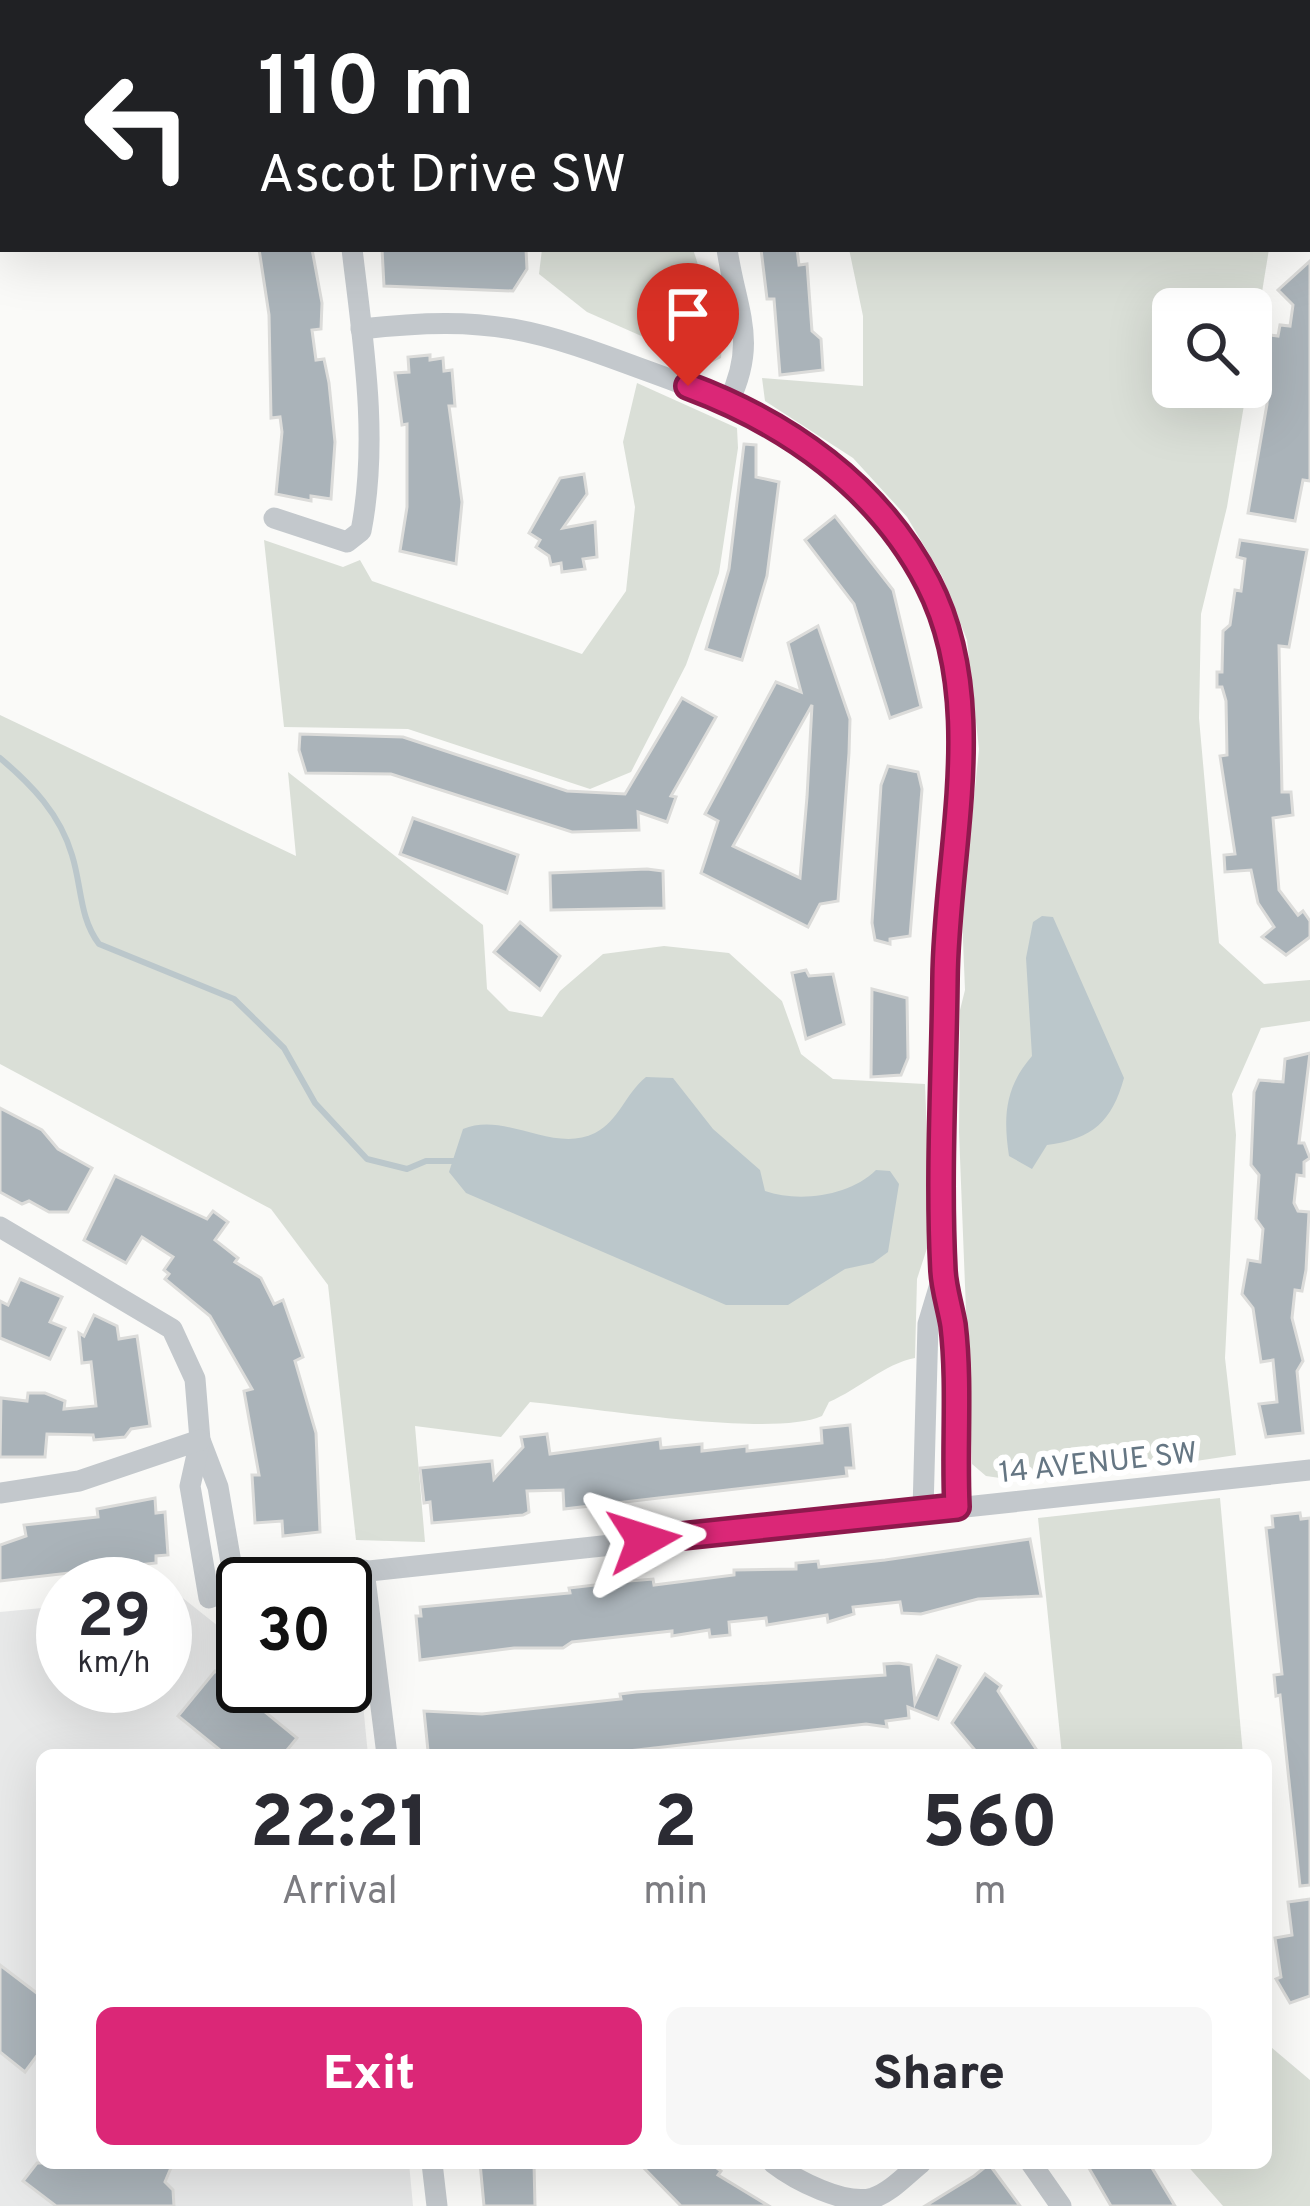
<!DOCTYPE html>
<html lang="en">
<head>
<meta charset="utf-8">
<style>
	:root { --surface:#fff; --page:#f7f7f7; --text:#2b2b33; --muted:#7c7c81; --accent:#db2777 }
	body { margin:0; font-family:Overpass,sans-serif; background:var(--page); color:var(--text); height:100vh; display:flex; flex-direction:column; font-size:45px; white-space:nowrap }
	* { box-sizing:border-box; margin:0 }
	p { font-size:39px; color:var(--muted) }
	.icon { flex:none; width:66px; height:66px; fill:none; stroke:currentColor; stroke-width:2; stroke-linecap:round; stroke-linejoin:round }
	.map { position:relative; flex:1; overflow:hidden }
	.details { position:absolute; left:36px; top:1749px; width:1236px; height:420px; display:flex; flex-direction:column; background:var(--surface); border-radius:18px; box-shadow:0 12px 48px #0002 }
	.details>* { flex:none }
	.banner { position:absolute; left:0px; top:0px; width:1311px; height:252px; box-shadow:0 12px 48px #0002; background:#202124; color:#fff; overflow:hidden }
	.tools { position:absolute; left:1152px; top:288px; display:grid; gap:24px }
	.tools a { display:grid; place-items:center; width:120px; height:120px; border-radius:18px; background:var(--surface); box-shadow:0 12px 48px #0002; font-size:60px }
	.speed { position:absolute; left:36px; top:1557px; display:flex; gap:24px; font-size:60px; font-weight:700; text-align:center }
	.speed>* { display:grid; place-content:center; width:156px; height:156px; border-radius:50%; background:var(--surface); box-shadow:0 12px 48px #0002; line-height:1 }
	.speed small { font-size:30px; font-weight:400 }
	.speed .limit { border:6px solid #111; border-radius:18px; background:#fff; color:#111 }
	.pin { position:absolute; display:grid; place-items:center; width:102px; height:102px; color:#fff; margin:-123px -51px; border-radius:50% 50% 50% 0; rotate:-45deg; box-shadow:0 0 12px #0007 }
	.pin .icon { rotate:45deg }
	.me { position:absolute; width:132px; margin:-66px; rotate:84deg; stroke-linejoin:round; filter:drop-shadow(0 0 9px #0008) }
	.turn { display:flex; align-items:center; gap:42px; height:252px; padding:0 60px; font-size:54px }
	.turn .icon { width:156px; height:156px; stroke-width:2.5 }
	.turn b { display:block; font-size:84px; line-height:102px }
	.eta { display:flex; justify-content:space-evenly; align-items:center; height:204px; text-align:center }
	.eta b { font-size:72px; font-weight:800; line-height:84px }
	.action { display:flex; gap:24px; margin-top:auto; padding:24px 60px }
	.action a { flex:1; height:138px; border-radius:18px; background:var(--accent); color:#fff; font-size:48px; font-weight:800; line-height:138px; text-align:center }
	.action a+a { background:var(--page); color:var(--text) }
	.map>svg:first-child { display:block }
</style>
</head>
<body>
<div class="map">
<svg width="1310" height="2206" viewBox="0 0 1310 2206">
	<rect width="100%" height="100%" fill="#fafaf8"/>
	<!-- built -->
	<path fill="#e8e9e9" d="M179 1595 218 1626 243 1622V1686H345V1605L354 1613 368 1755H42V2163H409L413 2206H0V1612L63 1606V1686H165V1596Z"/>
	<!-- green -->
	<g fill="#dadfd7">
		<path d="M542 249H693L722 340 721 358 707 365 587 312 539 274Z"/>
		<path d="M849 249H1269L1251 360V309H1173V387H1247L1227 507 1201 614 1199 718 1219 943 1264 984 1310 980V1021L1261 1028 1232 1094 1236 1135 1225 1358 1236 1455 1196 1461 1186 1443 1176 1444 1177 1462 1000 1478 986 1476 972 1464 959 1132 960 1010 965 990 962 916 979 749 967 640 942 576 907 517 853 458 765 401 762 378 863 386V316Z"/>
		<path d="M637 383 737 428 738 448 719 573 686 665 631 772 590 789 408 729 284 727 264 540 343 567 360 560 372 581 582 654 626 591 635 507 623 442Z"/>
		<path d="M0 715 296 856 288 772 483 925 487 989 509 1011 542 1017 560 991 603 954 664 946 729 953 782 1001 801 1054 833 1079 925 1084 931 1236 917 1279 915 1358C884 1364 859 1389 829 1402L822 1416C772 1438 595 1408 530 1402L501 1437 415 1426 425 1542 356 1540 328 1285 271 1209 0 1064Z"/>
		<path d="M1220 1498 1243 1755H1062L1038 1518Z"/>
		<path d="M1266 2043 1310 2080V2206H1223L1185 2163H1266Z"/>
	</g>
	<!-- water -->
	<g fill="#bbc7cb">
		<path d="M1042 916 1053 917 1124 1078C1112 1121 1093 1139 1047 1145L1032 1169 1009 1156C1003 1116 1005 1087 1032 1056L1026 958 1033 922Z"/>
		<path d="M646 1077 673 1078 713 1129 760 1170 765 1191C799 1203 850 1196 876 1170L890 1171 899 1184 888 1252 873 1263 845 1269 788 1305H726L466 1193 449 1172 463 1129C505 1111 553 1154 595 1133 619 1121 625 1094 646 1077Z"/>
	</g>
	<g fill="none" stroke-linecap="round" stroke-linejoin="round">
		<!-- stream -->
		<path stroke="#bbc7cb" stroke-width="6" d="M0 758C32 785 60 814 72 855 82 887 79 917 99 944L234 999 284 1048 315 1103 367 1159 407 1169 426 1161H454"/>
	</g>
	<!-- building -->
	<g fill="#aab3b9" stroke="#dcdcda" stroke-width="3" fill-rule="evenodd">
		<path d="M259 249H312L322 303 321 329 312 330 316 360 324 359 329 383 335 442 331 499 311 496V501L276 494 282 432 280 417 271 418 269 315Z"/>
		<path d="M382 249H526L527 269 513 291 384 286Z"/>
		<path d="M761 249H797L799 265 807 264 812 331 821 339 823 370 780 375 774 299H767Z"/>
		<path d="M1310 261V481L1303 480 1295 521 1248 513 1267 404 1270 335 1278 336 1280 325 1290 326 1293 305 1278 290Z"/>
		<path d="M430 355V360L443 358 444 371 452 370 455 406H449L462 502 456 564 400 551 407 507V424L402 425 395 373 409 372 408 357Z"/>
		<path d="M744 444 756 445V477L779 482 767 576 742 660 706 649 729 569Z"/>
		<path d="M584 474 587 494 563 528 595 522 597 557 583 559 585 569 562 572 561 563 551 565 549 556 536 547 540 540 529 533 560 478Z"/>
		<path d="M835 516 893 590 921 707 890 718 854 604 805 540Z"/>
		<path d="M1240 540 1307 550 1289 647 1279 646 1282 792H1291L1293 815 1273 818 1279 890 1298 915 1303 911 1310 921V937L1286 955 1262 937 1274 927 1258 903 1251 870 1225 872 1224 855 1235 854 1220 756 1227 755 1226 701 1222 687H1217V672H1222L1223 631 1230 625 1235 590 1241 591 1245 559 1237 557Z"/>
		<path d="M818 626 850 719 849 753 838 901 820 904 808 927 701 873 718 821 705 814 776 682 801 692 788 643ZM812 705 807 797 800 878 733 846Z"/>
		<path d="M682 698 716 717 671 796 676 797 667 822 638 812 639 830 572 832 391 774 306 773 299 750 300 734 403 737 567 791 625 794Z"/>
		<path d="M888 766 918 772 922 789 910 936 890 939V944L875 940 872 923 881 785Z"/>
		<path d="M413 818 518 855 507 893 400 854Z"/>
		<path d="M647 869 663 871 664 908 551 910 550 873Z"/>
		<path d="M520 922 560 956 540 990 494 952Z"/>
		<path d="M806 970 809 976 833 974 844 1024 806 1039 792 973Z"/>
		<path d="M872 989 907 998 908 1058 901 1075 871 1077Z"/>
		<path d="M1310 1053 1299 1143H1304L1310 1158 1304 1162V1176L1297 1175 1294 1203 1298 1211 1309 1212 1306 1270 1302 1291 1295 1290 1292 1318 1303 1361 1297 1371 1303 1433 1266 1437 1259 1404 1277 1402 1273 1360 1261 1362 1253 1308 1242 1294 1248 1260 1260 1262 1263 1229 1256 1219 1259 1175 1251 1165 1254 1092 1259 1080 1283 1082 1285 1059Z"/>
		<path d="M0 1108 42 1130 58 1149 92 1168 68 1212H49L29 1201 22 1204 0 1192Z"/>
		<path d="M115 1176 207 1219 213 1211 228 1222 215 1240 238 1258 235 1262 261 1278 274 1304 283 1300 303 1357 295 1361 316 1433 320 1532 283 1536 282 1521 255 1523 252 1475H259L244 1391 252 1389 210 1316 165 1279 169 1274 164 1270 173 1257 142 1237 126 1263 84 1240Z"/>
		<path d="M20 1279 62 1297 50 1322 65 1328 50 1359 0 1338V1301L8 1305Z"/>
		<path d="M94 1315 117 1326 119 1339 137 1336 150 1426 131 1429 125 1437 94 1440 93 1435 47 1434 45 1457H0L1 1398 27 1401 28 1393H45L65 1401 64 1409 96 1406 91 1362 82 1363 79 1333 84 1336Z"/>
		<path d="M850 1425 854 1468H846L847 1476 564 1509 563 1490 527 1491 529 1512 523 1515 432 1523 430 1502 424 1503 420 1468 492 1461 494 1479 523 1447 521 1437 547 1434 550 1454 660 1439 661 1448 702 1444V1451L747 1446V1451L822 1443 821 1428Z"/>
		<path d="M155 1498 156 1513 165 1512 168 1555 156 1556V1563L0 1581V1545L26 1536 24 1525 98 1517 97 1509Z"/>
		<path d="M1300 1513 1301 1519 1310 1518V1885L1300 1886 1280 1695 1276 1696 1274 1675 1282 1674 1266 1528 1273 1527 1272 1516Z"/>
		<path d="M1030 1539 1041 1596 978 1599 921 1614 902 1613 900 1602 853 1607 854 1614 828 1622 827 1615 767 1625 766 1618 729 1622 730 1635 710 1637 709 1630 672 1636V1631L572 1642 563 1648H514L420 1660 416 1616H421L420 1607 570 1593 569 1588 629 1581 653 1579 654 1585 734 1575V1570L796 1569V1563L818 1561 819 1567 885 1560Z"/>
		<path d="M937 1656 960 1666 938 1719 908 1707 909 1718 886 1721 887 1727 866 1724 593 1755 428 1751 424 1711 482 1714 621 1699 620 1694 636 1692 885 1675 884 1664 899 1663 911 1665 915 1703Z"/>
		<path d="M215 1671 297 1738 283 1755H226L178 1716Z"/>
		<path d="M985 1674 1001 1686 998 1691 1040 1755H979L952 1723Z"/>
		<path d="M1310 1899V1996L1290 2003 1276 1979 1281 1977 1275 1938 1292 1935 1288 1902Z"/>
		<path d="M0 1965 42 1997V2062L36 2057 25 2072 0 2052Z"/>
		<path d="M37 2163H173L165 2182 173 2190 174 2206H56L23 2181Z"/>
		<path d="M480 2163H534L535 2206H484Z"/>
		<path d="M639 2163H710L721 2171 718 2175 769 2206H681Z"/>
		<path d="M1086 2163H1149L1175 2206H1111Z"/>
		<path d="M989 2164 1020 2206H925L974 2176Z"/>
	</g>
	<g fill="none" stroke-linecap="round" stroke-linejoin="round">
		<!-- minor -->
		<g stroke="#c3c8cc" stroke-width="21">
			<path d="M324 0V3"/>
			<path d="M724 0 725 3"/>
			<path d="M727 249C736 311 758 340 729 401"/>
			<path d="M361 329C500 313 542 332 669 379 773 417 884 480 931 588 983 710 949 846 945 973 942 1071 936 1174 943 1272 944 1290 951 1308 953 1326 960 1385 954 1447 957 1507"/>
			<path d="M274 518 347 542 361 531C379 439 363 342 352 249"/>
			<path d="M0 1227 172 1329 195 1379 200 1440 218 1487 235 1586"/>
			<path d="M200 1441 190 1486 209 1598 243 1585"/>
			<path d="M0 1493 79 1481 200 1440"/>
			<path d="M923 1510 928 1324 941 1281"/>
			<path d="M364 1570 387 1755"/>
			<path d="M248 1584 1310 1470"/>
			<path d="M432 2163 437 2206"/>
			<path d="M773 2163C795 2180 845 2206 873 2198 891 2192 906 2175 921 2163"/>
			<path d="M1031 2163 1061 2206"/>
		</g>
	</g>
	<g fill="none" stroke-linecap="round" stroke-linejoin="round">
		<!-- route casing -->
		<g stroke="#8e194d" stroke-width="30">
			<path id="route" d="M644 1540 957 1507C954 1447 960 1384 953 1325 950 1307 944 1289 943 1271 938 1174 944 1076 945 979 946 852 990 703 928 583 878 486 787 423 688 386"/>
		</g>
		<!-- route -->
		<use href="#route" stroke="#db2777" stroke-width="21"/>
	</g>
	<g text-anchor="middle" stroke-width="12" stroke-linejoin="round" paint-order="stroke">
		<!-- street labels -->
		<g font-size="30" fill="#657683" stroke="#fff">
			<text transform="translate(1098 1462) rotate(-6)" y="10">14 AVENUE SW</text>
		</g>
	</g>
</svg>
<div class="tools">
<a><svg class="icon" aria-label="search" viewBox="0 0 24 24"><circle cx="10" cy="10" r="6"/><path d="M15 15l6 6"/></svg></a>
</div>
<div class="speed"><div>29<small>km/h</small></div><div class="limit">30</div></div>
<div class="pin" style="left:688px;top:386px;background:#d93025"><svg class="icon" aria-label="arrive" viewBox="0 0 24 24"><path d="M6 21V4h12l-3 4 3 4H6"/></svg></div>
<svg class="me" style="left:644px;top:1540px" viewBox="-20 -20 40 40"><path d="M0-17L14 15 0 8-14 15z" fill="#db2777" stroke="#fff" stroke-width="4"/></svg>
<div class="banner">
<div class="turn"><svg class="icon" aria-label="left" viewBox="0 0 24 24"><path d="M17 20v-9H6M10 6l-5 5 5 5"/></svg><div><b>110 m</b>Ascot Drive SW</div></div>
</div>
<section class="details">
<div class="eta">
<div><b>22:21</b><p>Arrival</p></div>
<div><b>2</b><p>min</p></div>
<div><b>560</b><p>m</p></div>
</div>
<div class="action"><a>Exit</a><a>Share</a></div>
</section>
</div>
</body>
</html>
